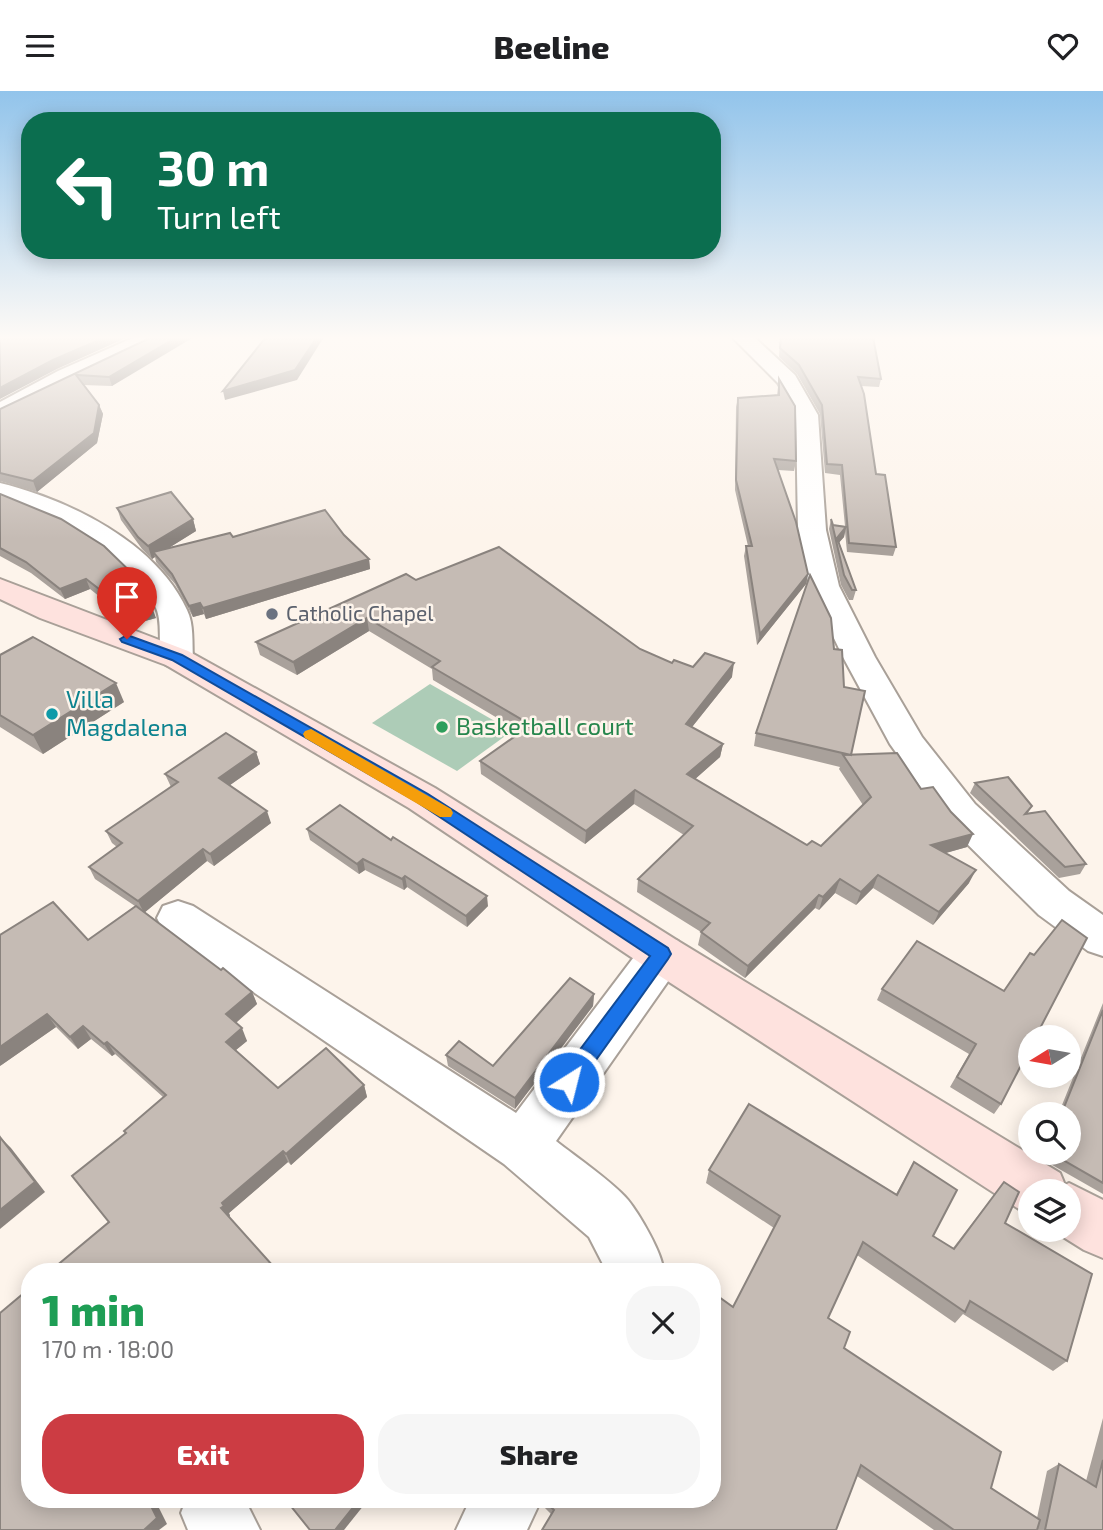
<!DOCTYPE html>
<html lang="en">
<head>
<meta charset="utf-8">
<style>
	:root { --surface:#fff; --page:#f6f6f6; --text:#202124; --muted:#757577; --accent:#cc3c43 }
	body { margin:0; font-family:"Exo 2",sans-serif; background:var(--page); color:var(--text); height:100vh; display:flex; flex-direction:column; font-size:26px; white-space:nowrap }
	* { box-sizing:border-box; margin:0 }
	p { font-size:23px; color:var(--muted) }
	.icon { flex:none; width:38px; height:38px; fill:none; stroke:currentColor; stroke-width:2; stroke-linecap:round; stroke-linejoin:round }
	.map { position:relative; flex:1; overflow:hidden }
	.sheet { position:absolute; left:21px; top:1172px; width:700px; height:245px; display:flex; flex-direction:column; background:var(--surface); border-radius:28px; box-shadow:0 4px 18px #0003 }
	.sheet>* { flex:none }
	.hud { position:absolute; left:21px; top:21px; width:700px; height:147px; border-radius:28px; box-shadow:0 4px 18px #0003; background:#0b6e4f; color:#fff; overflow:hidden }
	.needle { width:46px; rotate:259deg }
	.controls { position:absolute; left:1018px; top:934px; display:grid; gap:14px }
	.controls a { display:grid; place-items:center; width:63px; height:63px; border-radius:50%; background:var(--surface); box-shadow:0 4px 18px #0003; font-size:35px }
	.pin { position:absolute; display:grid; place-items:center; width:60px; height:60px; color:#fff; margin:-72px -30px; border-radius:50% 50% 50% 0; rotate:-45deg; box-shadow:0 0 7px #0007 }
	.pin .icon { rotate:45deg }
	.me { position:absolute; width:77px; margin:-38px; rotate:36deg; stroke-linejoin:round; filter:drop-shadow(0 0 5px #0008) }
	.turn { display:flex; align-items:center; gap:24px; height:147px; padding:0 21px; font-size:32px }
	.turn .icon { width:91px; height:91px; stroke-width:2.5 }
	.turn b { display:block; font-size:49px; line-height:60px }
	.round { display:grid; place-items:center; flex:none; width:74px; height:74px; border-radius:28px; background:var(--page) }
	.overview { display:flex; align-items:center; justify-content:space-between; height:119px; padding:0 21px }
	h1 { font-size:42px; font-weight:800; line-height:52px; color:#1e9e55 }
	.primary-button { display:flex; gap:14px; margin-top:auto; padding:14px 21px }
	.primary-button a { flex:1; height:80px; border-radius:28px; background:var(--accent); color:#fff; font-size:28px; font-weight:800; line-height:80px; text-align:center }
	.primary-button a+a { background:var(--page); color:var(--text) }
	header { display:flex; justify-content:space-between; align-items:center; height:91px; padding:0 21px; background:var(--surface); font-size:32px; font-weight:800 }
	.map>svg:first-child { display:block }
</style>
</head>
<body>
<header><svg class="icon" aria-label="menu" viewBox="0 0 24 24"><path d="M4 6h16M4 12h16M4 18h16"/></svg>Beeline<svg class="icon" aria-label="heart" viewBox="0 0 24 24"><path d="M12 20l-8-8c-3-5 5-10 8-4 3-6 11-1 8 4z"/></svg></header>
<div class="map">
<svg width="1103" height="1439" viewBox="0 0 1103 1439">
	<rect width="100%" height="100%" fill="#fdf4eb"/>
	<!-- green -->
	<path fill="#adccb7" d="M430 593 512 640 457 680 372 632Z"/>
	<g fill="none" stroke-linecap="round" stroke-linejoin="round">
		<!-- street casing -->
		<g stroke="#a9a098" stroke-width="4">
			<g id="street">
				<path d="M135 246H162L159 250 0 327V311L58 280Z"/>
				<path d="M732 246H754L795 284 818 324 826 439 839 495 875 566 922 646 975 713 1069 800 1103 824V865L1088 860 1039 824 947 733 890 653 843 566 809 495 798 439 796 324 778 292Z"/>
				<path d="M0 392C69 409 156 451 187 519 194 533 192 552 193 567L188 574 177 577 166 574C155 558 164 535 156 517 129 461 56 427 0 409Z"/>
				<path d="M178 810 193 815 516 1022 646 850 662 845 678 850 684 863 678 876 556 1050C575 1065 614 1092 628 1109 638 1121 665 1166 663 1181H607L589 1146 504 1073 163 839 157 827 163 815Z"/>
				<path d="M186 1409H245L260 1439H188L181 1422Z"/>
				<path d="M470 1409H541L527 1439H456Z"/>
			</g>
		</g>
		<!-- secondary casing -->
		<g stroke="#a9a098" stroke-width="4">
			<path id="secondary" d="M0 488 188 560 435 697 678 850 1060 1082 1065 1094 1069 1092 1103 1109V1167L1084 1159 1052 1139H1069V1101H1031V1123L1022 1120 646 876 409 717 166 574 40 527 0 508Z"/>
		</g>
		<!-- street -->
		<use href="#street" fill="#fff" fill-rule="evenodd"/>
		<!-- secondary -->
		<use href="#secondary" fill="#fee2de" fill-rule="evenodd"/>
	</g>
	<!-- wall -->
	<g fill="#a9a19b">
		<path d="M152 246 112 295 83 294 99 314 103 323 97 352 37 401 0 390V318Z"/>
		<path d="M780 246H873L881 288 879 296 861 295 876 383 896 456 893 465 847 461 845 440 844 446 839 451 856 499 853 509H849L841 494 829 438 831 428 833 434 845 435 840 384 825 382 820 323 797 283 779 266Z"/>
		<path d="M779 288 796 370 794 380 778 379 808 483 806 493 757 554 744 465 746 455H748L735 399 736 316 738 307 777 304Z"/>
		<path d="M0 403 156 527 134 533 90 498 65 508 31 482 0 465Z"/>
		<path d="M117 417 193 428 196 440 170 456 233 446 344 444 369 468 370 478 206 528 204 523 193 526 175 493 156 471 155 466 152 468 142 458 121 429Z"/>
		<path d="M416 489 640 558 672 572 732 586 692 636 723 653 720 666 695 688 807 754 821 755 863 714 839 678 840 676 754 655 756 642 834 558 844 596 851 664 921 698 967 756 945 762 969 792 933 834 873 797 856 814 835 802 819 819 815 817 745 887 698 854 701 841 637 801 638 788 684 744 634 713 585 753 481 683 480 670 521 641 433 589 432 578 369 540 297 584 260 564 256 551Z"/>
		<path d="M0 564 124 611 43 663 0 636Z"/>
		<path d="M256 661 260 673 230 694 271 732 214 775 207 770 145 821 221 879 252 901 257 913 236 932 247 950 236 959 278 997 364 994 367 1006 291 1074 288 1071 229 1122 230 1125 229 1126 109 1131 126 1042 163 1006 115 963 112 965 91 948 78 958 56 936 0 975 88 849 135 815 95 788 89 776 117 756 112 752 106 740 171 696 165 683Z"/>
		<path d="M975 692 1032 715 1028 722 1086 773 1080 783 1059 787 970 702Z"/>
		<path d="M307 738 488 815 467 836 407 796 404 799 365 779 359 783 310 749Z"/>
		<path d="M882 898 1004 900 1001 1013 994 1023 950 996 969 963 877 909Z"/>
		<path d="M594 903 593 915 515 1018 448 975 446 964 493 975Z"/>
		<path d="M1103 912V1103L1040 1067 1042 1062H1069V1024H1058Z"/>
		<path d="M749 1013 896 1103 914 1071 957 1099 933 1145 953 1157 1004 1091 1019 1101 1005 1132 1092 1183 1067 1270 1053 1280 963 1223 955 1232 857 1164 828 1227 850 1241 844 1257 1001 1361 991 1397 1037 1427 1047 1380 1059 1373 1086 1390 1103 1327V1439H934L857 1385 836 1439H542L551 1423 542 1414V1409H712V1201L733 1216 774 1137 706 1092 709 1079Z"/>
	</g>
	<!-- shaded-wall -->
	<g fill="#8a837e">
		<path d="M106 246H128L57 278 0 308V297L53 269Z"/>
		<path d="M177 246H194L112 295 109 286Z"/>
		<path d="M317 246H324L297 289 225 309 223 300Z"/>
		<path d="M99 314 103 323 97 352 37 401 33 390Z"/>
		<path d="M193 428 196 440 156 465 153 461 155 466 152 468 148 455Z"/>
		<path d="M846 436 844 446 837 454V447Z"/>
		<path d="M369 468 370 478 206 528 203 517Z"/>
		<path d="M808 483 806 493 757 554 760 543Z"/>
		<path d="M86 488 90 498 65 508 60 498Z"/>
		<path d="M200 512 204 523 193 526 189 515Z"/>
		<path d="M152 516 156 527 134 533 130 522Z"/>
		<path d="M367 527 369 540 297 584 293 571Z"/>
		<path d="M734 572 732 586 684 646 686 633Z"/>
		<path d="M116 592 124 611 43 663 33 644Z"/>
		<path d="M723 653 720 666 685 697 687 683Z"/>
		<path d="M256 661 260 673 223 699 219 687Z"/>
		<path d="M635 699 634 713 585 753 586 740Z"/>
		<path d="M267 720 271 732 214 775 210 763Z"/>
		<path d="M973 743 967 756 925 768 931 754Z"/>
		<path d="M203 758 207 770 144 822 138 810Z"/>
		<path d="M363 768 365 779 359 783 357 773Z"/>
		<path d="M976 779 969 792 933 834 939 821Z"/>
		<path d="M878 784 873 797 856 814 861 801Z"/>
		<path d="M405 785 407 796 404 799 402 788Z"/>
		<path d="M840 788 835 802 819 819 823 806Z"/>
		<path d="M819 804 815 817 745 887 748 875Z"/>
		<path d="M487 805 488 815 467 836 466 825Z"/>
		<path d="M252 901 257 913 232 935 226 923Z"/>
		<path d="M594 903 593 915 515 1018V1007Z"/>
		<path d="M47 923 56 936 0 975V956Z"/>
		<path d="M83 935 91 948 78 958 70 946Z"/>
		<path d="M242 937 247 950 231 963 226 951Z"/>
		<path d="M107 951 115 963 112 965 104 953Z"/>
		<path d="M364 994 367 1006 291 1074 286 1063Z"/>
		<path d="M0 1046 11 1057 45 1101 0 1138Z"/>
		<path d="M283 1060 288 1071 229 1122 230 1125 227 1128 221 1117 222 1112Z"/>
		<path d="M273 1175 277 1181H267Z"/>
		<path d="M30 1274V1288L26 1278Z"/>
		<path d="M148 1409H155L167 1433 159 1439H144Z"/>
		<path d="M359 1409H368L344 1439H335Z"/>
	</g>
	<!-- building -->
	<g fill="#c5bbb4" stroke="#8a837e" stroke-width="2">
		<path d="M0 246H106L53 269 0 297Z"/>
		<path d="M152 246H177L109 286 76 284 99 314 94 342 33 390 0 382V318Z"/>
		<path d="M266 246H317L295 279 223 300Z"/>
		<path d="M781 246H873L881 288 858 286 864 303 876 383 885 384 896 456 849 452 842 374 827 373 822 314 799 274 780 257Z"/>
		<path d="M779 288 795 315 796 370 774 368 796 431 808 483 760 543 746 455H752L736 389 738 307 779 304Z"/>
		<path d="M171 401 193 428 148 455 138 446 117 417Z"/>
		<path d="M0 403 61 428 104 455 138 488 152 516 130 522 86 488 60 498 26 471 0 457Z"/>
		<path d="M325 419 344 444 369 468 203 517 200 512 189 515 172 483 153 461 230 442 233 446Z"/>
		<path d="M831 428 833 434 846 436 837 447 856 499H852L844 484Z"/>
		<path d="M499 456 640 558 672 572 674 569 693 576 705 562 734 572 686 633 723 653 687 683 807 754 812 750 821 755 871 706 843 664 897 662 921 698 933 696 951 721 973 743 931 754 976 779 939 821 878 784 861 801 840 788 823 806 819 804 748 875 701 841 710 832 638 788 693 735 635 699 586 740 480 670 531 634 432 576 440 570 367 527 293 571 256 551 406 483 416 489Z"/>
		<path d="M810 484 831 527 834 558 842 559 844 596 865 600 851 664 756 642Z"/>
		<path d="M33 546 116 592 33 644 0 624V564Z"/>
		<path d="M226 642 256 661 219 687 267 720 210 763 203 758 138 810 89 776 122 752 106 740 178 691 165 683Z"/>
		<path d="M1008 686 1032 715 1025 723 1045 720 1086 773 1065 776 975 692Z"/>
		<path d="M340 714 391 749 393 746 487 805 466 825 405 785 402 788 363 768 357 773 307 738Z"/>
		<path d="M53 811 88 849 136 815 221 879 223 877 252 901 226 923 242 937 226 951 278 997 326 957 364 994 286 1063 283 1060 222 1112 224 1115 221 1117 273 1175 267 1181H49L109 1131 72 1085 126 1042 124 1040 166 1004 107 951 104 953 83 935 70 946 47 923 0 956V844Z"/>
		<path d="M1062 829 1087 847 1035 947H1031V955L1001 1013 957 986 976 953 882 898 917 850 1004 900 1030 862 1034 864Z"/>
		<path d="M570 887 594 903 515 1007 446 964 459 950 493 975Z"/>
		<path d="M1103 919V1092L1051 1062H1069V1024H1061Z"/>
		<path d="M749 1013 897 1104 914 1071 957 1099 933 1145 954 1158 1004 1091 1019 1101 1005 1132 1092 1183 1067 1270 970 1210 965 1221 863 1151 828 1227 850 1241 844 1257 1001 1361 991 1397 1040 1429 1037 1439H954L861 1374 836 1439H542L554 1419 543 1409H712V1201L733 1216 780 1125 709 1079Z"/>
		<path d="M0 1046 35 1091 0 1119Z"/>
		<path d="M675 1175 683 1181H672Z"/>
		<path d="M30 1197V1274L26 1278 30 1288V1409H148L157 1427 144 1439H0V1222Z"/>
		<path d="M1103 1369V1439H1045L1059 1373 1096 1396Z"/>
		<path d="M286 1409H359L335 1439H310Z"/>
	</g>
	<!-- sky -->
	<linearGradient id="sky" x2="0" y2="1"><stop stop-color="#92c4eb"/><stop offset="0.55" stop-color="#fefaf6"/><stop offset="1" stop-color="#fefaf6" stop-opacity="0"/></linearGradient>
	<rect width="1103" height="448" fill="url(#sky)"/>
	<!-- route -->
	<path fill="#1a73e8" stroke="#114b97" stroke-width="2" d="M127 544 182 564 428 703 668 857 671 863 668 868 576 997 569 1000 561 997 558 991 561 984 650 865 417 711 172 569 122 551 120 548Z"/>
	<!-- slow -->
	<path fill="#f59e0b" d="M311 638 451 718 453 722 451 726H440L305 647 303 643 305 640Z"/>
	<!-- markers -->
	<circle fill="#6b7280" stroke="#fdf4eb" stroke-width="2.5" cx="272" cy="523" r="7"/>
	<circle fill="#0f9aa8" stroke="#fdf4eb" stroke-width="2.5" cx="52" cy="623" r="7"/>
	<circle fill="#2e9e5b" stroke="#fdf4eb" stroke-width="2.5" cx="442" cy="636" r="7"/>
	<g text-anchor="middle" stroke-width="5" stroke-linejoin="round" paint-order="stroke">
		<!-- far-worship labels -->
		<g font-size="21" fill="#5b616d" stroke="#fdf4eb" text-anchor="start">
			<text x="286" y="530">Catholic Chapel</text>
		</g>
		<!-- culture labels -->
		<g font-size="24" fill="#0d838f" stroke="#fdf4eb" text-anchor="start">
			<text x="66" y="617">Villa<tspan x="66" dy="28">Magdalena</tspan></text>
		</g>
		<!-- leisure labels -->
		<g font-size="24" fill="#27864d" stroke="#fdf4eb" text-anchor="start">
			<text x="456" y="644">Basketball court</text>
		</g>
	</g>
</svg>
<div class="controls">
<a><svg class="needle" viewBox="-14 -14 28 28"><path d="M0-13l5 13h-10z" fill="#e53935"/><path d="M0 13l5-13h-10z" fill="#757577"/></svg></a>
<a><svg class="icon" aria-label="search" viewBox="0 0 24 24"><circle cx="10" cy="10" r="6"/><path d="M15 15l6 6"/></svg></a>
<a><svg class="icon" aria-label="layers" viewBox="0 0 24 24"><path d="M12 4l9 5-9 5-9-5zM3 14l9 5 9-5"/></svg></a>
</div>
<div class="pin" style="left:127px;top:548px;background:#d93025"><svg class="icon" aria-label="arrive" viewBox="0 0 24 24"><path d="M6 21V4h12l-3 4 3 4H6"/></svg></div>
<svg class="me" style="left:569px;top:991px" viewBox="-20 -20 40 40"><circle r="17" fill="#1a73e8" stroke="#fff" stroke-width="3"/><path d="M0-11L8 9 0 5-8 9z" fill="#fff"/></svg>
<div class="hud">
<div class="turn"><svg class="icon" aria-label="left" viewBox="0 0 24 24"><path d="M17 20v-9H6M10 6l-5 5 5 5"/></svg><div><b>30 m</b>Turn left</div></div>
</div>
<section class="sheet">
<div class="overview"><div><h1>1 min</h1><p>170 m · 18:00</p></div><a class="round"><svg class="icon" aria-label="close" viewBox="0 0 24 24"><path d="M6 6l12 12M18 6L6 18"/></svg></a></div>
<div class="primary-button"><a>Exit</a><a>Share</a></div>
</section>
</div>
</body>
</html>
